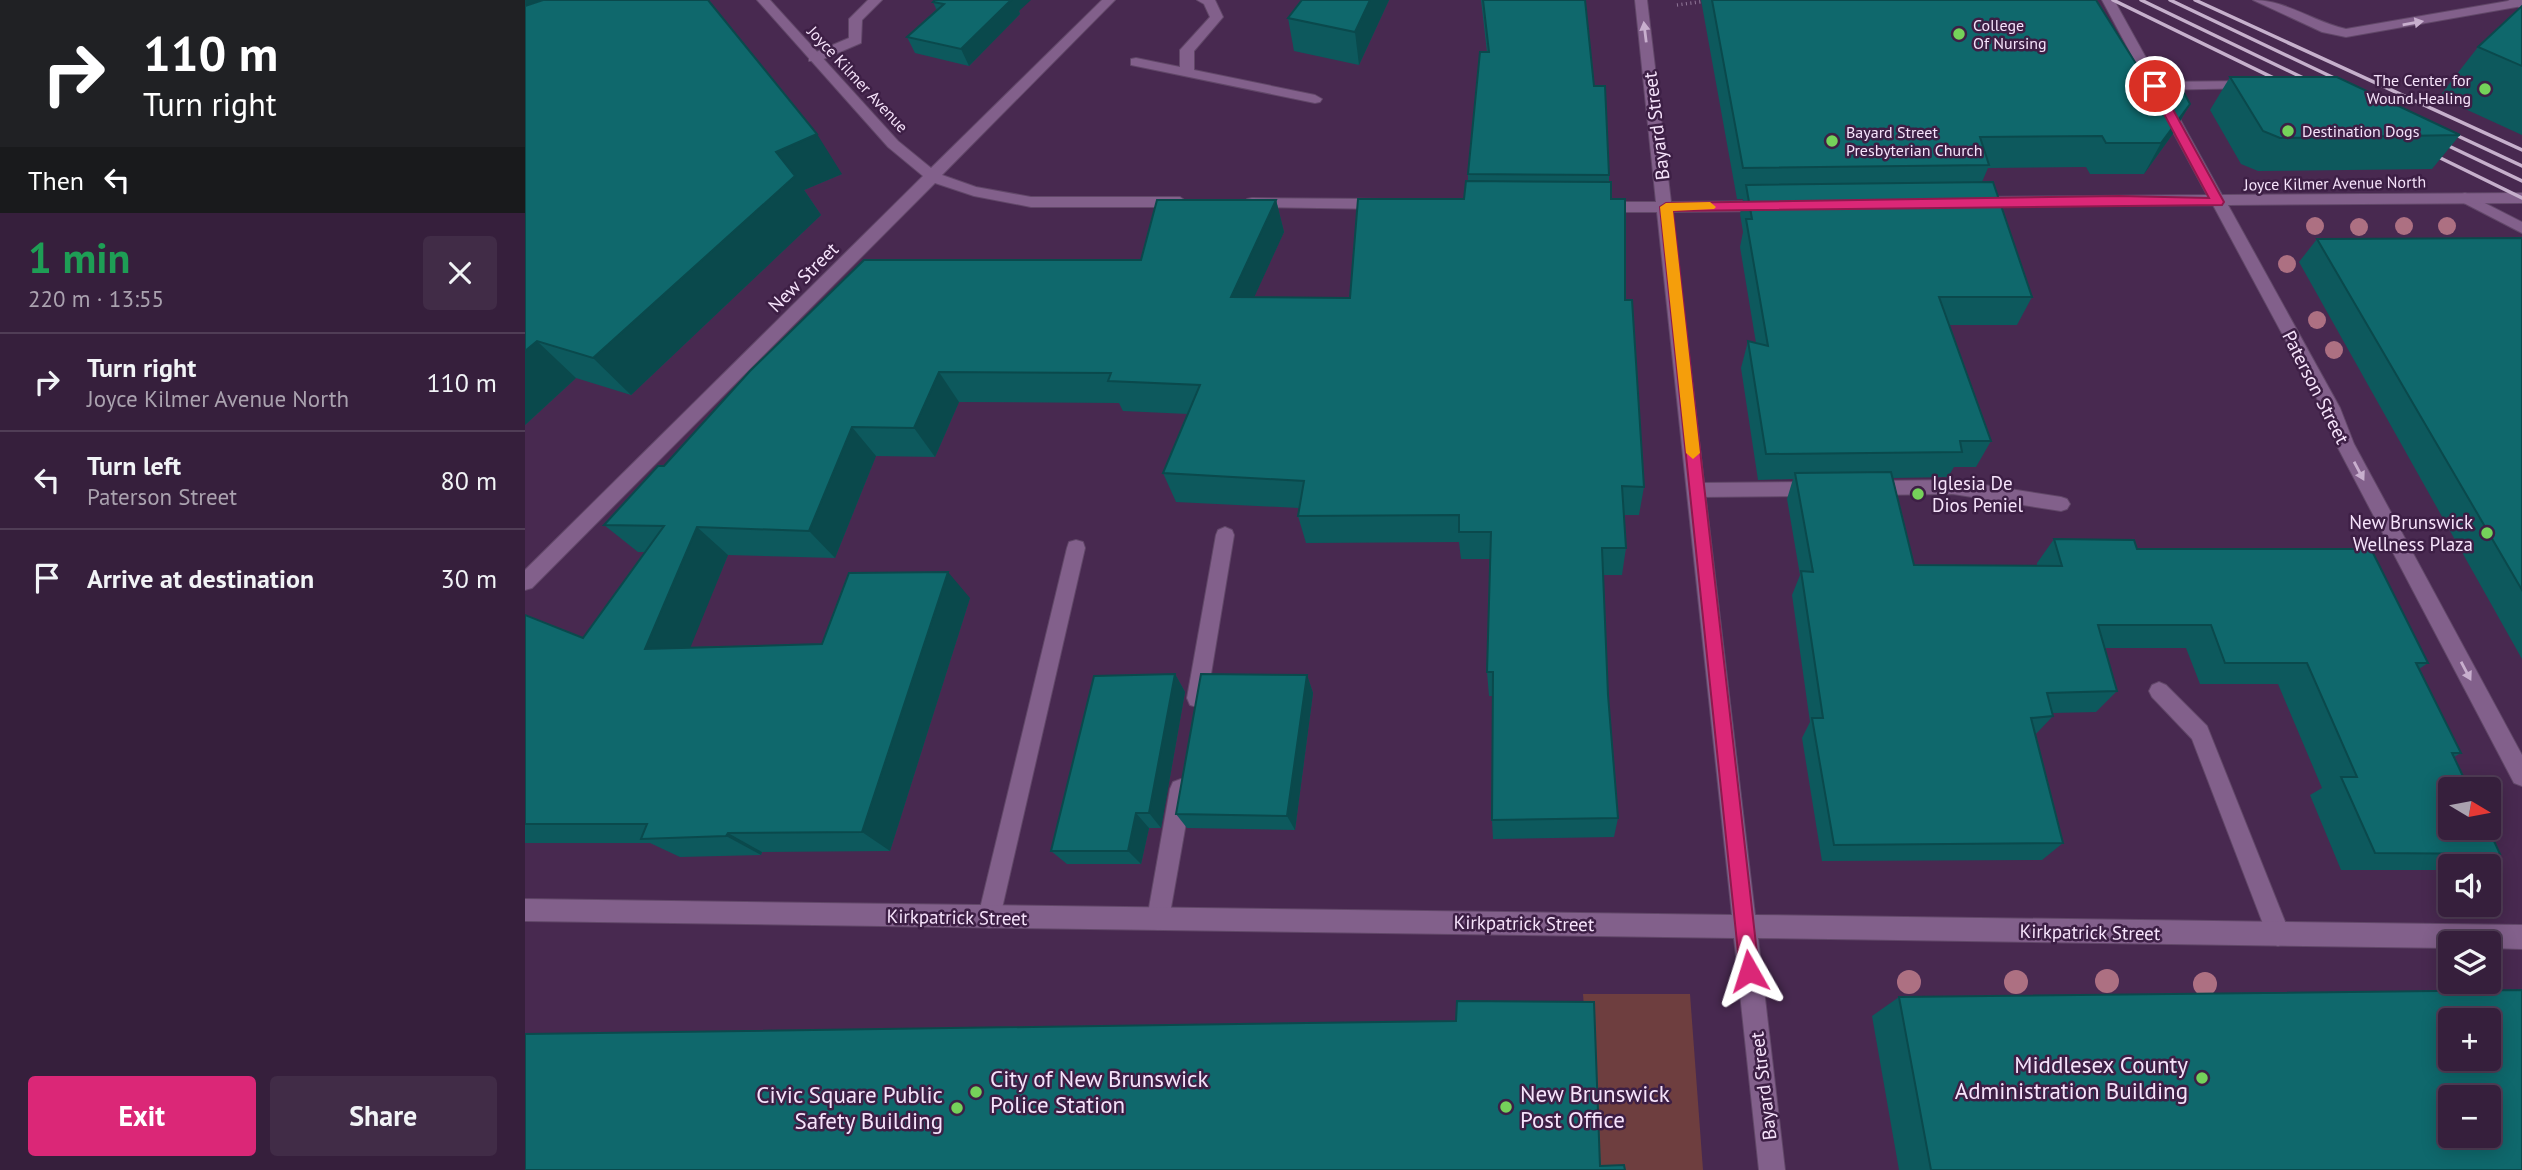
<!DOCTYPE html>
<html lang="en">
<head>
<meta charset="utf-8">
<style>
	:root { --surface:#361f3c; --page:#412c47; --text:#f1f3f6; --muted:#aaa2af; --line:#503d56; --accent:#db2777 }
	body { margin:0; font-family:"PT Sans",sans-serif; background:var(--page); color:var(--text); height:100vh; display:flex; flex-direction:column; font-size:26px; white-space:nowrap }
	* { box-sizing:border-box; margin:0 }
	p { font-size:23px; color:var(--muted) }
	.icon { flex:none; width:38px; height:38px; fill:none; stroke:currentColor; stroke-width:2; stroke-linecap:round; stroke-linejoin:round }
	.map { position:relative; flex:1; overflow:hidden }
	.sheet { display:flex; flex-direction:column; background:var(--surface); width:525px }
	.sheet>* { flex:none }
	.hud { background:#202124; color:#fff; overflow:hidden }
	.needle { width:46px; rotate:100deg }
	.controls { position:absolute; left:1913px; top:777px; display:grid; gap:14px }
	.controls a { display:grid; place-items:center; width:63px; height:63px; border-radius:7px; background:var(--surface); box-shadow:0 4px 18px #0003,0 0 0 2px var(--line); font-size:35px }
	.pin { position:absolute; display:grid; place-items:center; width:60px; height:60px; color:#fff; margin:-30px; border:4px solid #fff; border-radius:50%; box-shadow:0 2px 7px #0007 }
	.me { position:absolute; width:77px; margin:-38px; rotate:354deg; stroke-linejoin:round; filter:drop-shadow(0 0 5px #0008) }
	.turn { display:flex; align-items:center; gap:24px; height:147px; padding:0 28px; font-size:32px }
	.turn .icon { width:91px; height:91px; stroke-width:2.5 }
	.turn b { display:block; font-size:49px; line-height:60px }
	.then { display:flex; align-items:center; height:66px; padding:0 28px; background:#0003; gap:14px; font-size:26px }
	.round { display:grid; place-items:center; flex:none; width:74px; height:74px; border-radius:7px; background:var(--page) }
	.headline { display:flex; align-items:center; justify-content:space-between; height:119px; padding:0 28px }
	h1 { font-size:42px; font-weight:600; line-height:52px; color:#1e9e55 }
	.cta { display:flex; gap:14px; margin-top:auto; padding:14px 28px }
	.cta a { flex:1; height:80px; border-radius:7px; background:var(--accent); color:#fff; font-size:28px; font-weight:600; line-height:80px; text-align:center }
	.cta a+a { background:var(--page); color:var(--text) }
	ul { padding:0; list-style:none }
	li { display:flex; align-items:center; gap:21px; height:98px; padding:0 28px; border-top:2px solid var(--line) }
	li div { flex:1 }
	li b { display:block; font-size:26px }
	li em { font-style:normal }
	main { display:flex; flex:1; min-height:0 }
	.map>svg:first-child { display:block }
</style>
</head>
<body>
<main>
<section class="sheet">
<div class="hud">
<div class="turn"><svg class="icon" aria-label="right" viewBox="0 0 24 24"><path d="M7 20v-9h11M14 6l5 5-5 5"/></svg><div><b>110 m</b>Turn right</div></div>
<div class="then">Then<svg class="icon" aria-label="left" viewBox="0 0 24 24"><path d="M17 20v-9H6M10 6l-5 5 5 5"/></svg></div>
</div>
<div class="headline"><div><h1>1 min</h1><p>220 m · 13:55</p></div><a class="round"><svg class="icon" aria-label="close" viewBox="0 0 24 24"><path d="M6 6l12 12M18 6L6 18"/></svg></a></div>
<ul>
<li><svg class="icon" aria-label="right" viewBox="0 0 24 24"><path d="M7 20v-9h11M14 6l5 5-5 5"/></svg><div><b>Turn right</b><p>Joyce Kilmer Avenue North</p></div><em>110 m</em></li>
<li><svg class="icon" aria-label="left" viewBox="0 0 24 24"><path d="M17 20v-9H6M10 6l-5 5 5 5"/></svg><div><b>Turn left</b><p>Paterson Street</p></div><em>80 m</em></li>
<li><svg class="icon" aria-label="arrive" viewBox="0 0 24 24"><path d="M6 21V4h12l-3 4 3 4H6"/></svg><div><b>Arrive at destination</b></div><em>30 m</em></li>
</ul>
<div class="cta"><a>Exit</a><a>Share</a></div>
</section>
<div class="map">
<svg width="1997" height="1170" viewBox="0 0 1997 1170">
	<rect width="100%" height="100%" fill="#482950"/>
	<!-- green -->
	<path fill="#6e3e3f" d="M1058 994H1165L1178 1170H1071Z"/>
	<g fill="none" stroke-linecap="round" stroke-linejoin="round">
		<!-- service casing -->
		<g stroke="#614768" stroke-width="2">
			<g id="service">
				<path d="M343 0H357L337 20 336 43 294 61H284V55L324 38V19Z"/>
				<path d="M672 0H690L698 17 669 51V70L790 95 797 99 795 102 790 103 606 65V59L611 58 655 67V50L685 17 679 4Z"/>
				<path d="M1728 0C1761 0 1789 22 1821 29L1989 0H1997V6L1821 37 1797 32Z"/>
				<path d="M1725 81 1732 85 1730 88 1630 90 1623 86 1630 82Z"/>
				<path d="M1940 193 1997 222V233L1935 201 1933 198 1935 195Z"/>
				<path d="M1428 480 1536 497 1542 499 1545 504 1542 509 1536 511 1428 494 1344 495 1338 493 1335 488 1338 483 1344 481Z"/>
				<path d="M1290 482 1296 484 1299 489 1296 494 1290 496 1172 497 1166 495 1163 490 1166 485 1172 483Z"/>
				<path d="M700 527 707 530 709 535 682 698 679 705 672 707 665 705 662 698 691 535 693 530Z"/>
				<path d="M551 540 558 542 560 548 475 917 472 925 464 928 456 925 453 917 542 548 544 542Z"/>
				<path d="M1634 682 1641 685 1682 726 1765 934 1761 942 1753 946 1745 942 1667 739 1627 697 1624 691 1627 685Z"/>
				<path d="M656 779 664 782 667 789 644 919 641 927 633 930 625 927 622 919 645 789 648 782Z"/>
			</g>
		</g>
		<!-- minor casing -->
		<g stroke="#614768" stroke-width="2">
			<g id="minor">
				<path d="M232 0H245L373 141 406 168 577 0H590L417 175 451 187 506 197H655L662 202 655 207H506L449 196 410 183 7 588 0 590V570L398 176 363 147Z"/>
				<path d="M1110 0H1122L1146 202 1243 201 1251 206 1243 211 1147 212 1230 915 1997 925V949L1964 948V943H1925V948L1233 938 1260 1170H1234L1209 938 0 921V899L1207 915 1132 212H1077L1069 207 1077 202H1131Z"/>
				<path d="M1577 0H1589L1697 195 1997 193V203L1703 205 1815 408 1829 444 1997 755V786L1989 783 1811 444 1797 408 1688 205 1451 207 1444 202 1451 197 1682 195Z"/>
				<path d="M727 198 858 199 866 204 858 209 722 207 719 203 722 199Z"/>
			</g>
		</g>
		<!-- secondary casing -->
		<g stroke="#614768" stroke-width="2">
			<path id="secondary" d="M1983 0H1997V9Z"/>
		</g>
		<!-- path -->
		<path stroke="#917798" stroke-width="3.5" stroke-dasharray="1 3.5" stroke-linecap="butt" d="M1152 5 1181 1"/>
		<!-- service -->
		<use href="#service" fill="#82608b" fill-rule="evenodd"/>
		<!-- minor -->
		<use href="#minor" fill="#82608b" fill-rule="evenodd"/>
		<!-- secondary -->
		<use href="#secondary" fill="#82608b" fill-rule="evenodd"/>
		<!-- rail -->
		<g stroke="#c6b0cc" stroke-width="3.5">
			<path d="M1588 0 1765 86"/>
			<path d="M1616 0 1793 85"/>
			<path d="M1645 0 1826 86"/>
			<path d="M1670 0 1997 150"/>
			<path d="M1918 129 1997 166"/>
			<path d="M1907 138 1997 181"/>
			<path d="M1897 149 1997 198"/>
		</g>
	</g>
	<!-- trees -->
	<g fill="#ad7082">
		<circle cx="1790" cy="226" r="9"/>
		<circle cx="1879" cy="226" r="9"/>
		<circle cx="1922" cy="226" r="9"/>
		<circle cx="1834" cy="227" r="9"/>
		<circle cx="1762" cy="264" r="9"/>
		<circle cx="1792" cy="320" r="9"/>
		<circle cx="1809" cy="350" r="9"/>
		<circle cx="1582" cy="981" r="12"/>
		<circle cx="1384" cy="982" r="12"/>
		<circle cx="1491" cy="982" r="12"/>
		<circle cx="1680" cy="984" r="12"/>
	</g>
	<!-- wall -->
	<g fill="#0d595d">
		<path d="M0 0 317 174 279 190 296 215 106 395 51 378 0 425Z"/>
		<path d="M777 0H864L834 65 769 51 763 18Z"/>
		<path d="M956 0H1060L1069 86 1084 175V182L1100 300 1119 487 1114 515H1099L1101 548 1097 575H1078L1083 695 1093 818 1089 837 968 839 967 820 968 696H964L962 672 965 559H936L934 542 781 543 773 516 774 508 651 502 638 473 663 414 598 411 594 403 434 402 410 457 351 456 310 558 203 555 165 647 297 644 445 598 365 851 237 852 236 855 155 857 125 843H0V615L58 638 120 552H113L79 525 139 466 616 260 751 200 759 232 729 297 825 298 939 199 943 181V174L962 52Z"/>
		<path d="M1176 0H1571L1620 78 1665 104 1647 135 1619 174H1565L1561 167 1463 168 1457 182 1507 297 1492 325H1424L1466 441 1451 467H1429L1423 477 1368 478 1389 565 1512 566V563L1529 539 1612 549 1903 663 1894 669 1936 753 1929 757 1975 854 1945 866H1925V870H1816L1785 795 1797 788 1753 684H1675L1661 648H1579L1592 691 1571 712 1527 713 1528 716 1510 735 1538 843 1517 860 1297 861 1277 738 1285 722 1267 595 1275 575 1262 499 1268 479 1233 480 1216 368 1223 341 1231 343 1215 247 1218 232 1215 214 1218 199H1212Z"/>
		<path d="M408 2 494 11 495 14 444 66 390 53 382 37 412 11Z"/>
		<path d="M1997 6V135L1914 97 1953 47Z"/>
		<path d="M1705 77 1935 135 1907 169 1733 171 1716 164 1685 110Z"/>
		<path d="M1997 238V659L1774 262 1792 239Z"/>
		<path d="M650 674 660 692 636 828H624L616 864H542L526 851Z"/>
		<path d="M782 675 788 693 770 830 662 828 651 814Z"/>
		<path d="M1374 997 1997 1170H1374L1347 1016Z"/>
	</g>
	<!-- shaded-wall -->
	<g fill="#0a494c">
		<path d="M0 0H123L0 44Z"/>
		<path d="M486 0H506L494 11 495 14 444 66 436 49Z"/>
		<path d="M845 0H864L834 65 830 32Z"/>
		<path d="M1665 104 1647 135 1619 174 1636 143Z"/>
		<path d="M292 134 317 174 279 190 296 215 106 395 68 358 251 152Z"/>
		<path d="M751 200 759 232 715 328 706 297Z"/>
		<path d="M12 341 51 378 0 425V351Z"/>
		<path d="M414 372 434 402 410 457 389 428Z"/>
		<path d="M327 427 351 456 310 558 284 531Z"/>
		<path d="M172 527 203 555 155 673 120 649Z"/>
		<path d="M423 572 445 598 365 851 337 832Z"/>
		<path d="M650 674 660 692 636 828 624 813Z"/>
		<path d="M782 675 788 693 770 830 762 816Z"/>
		<path d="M611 813 624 828 616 864 603 851Z"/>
		<path d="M203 833 237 852 236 855 201 836Z"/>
	</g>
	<!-- building -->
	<g fill="#0f686c" stroke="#0a494c" stroke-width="2" fill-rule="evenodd">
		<path d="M18 0H183L292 134 251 152 270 176 68 358 12 341 0 351V6Z"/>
		<path d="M410 0H486L436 49 382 37 419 4 408 2Z"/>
		<path d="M777 0H845L830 32 763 18Z"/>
		<path d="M958 0H1060L1069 86H1080L1084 175 943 174 955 52H964Z"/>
		<path d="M1187 0H1571L1620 78H1651L1665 104 1636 143H1581L1577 136 1455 137 1464 165 1218 168Z"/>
		<path d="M1997 6V66L1953 47Z"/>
		<path d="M1705 77H1812L1935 135 1755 138 1738 131Z"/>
		<path d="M941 181 1086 182V199H1100V300H1107L1119 487 1097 486 1101 548H1077L1083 695 1093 818 967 820 968 672H962L966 532H934V515L773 516 779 481 638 473 675 385 583 381 586 373 414 372 389 428 327 427 284 531 172 527 120 649 297 644 324 573 423 572 337 832 203 833 201 836 116 839 122 824H0V615L58 638 139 526 79 525 133 466H139L225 371 339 260H616L632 200H751L706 297 825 298 833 199H939Z"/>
		<path d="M1468 182 1507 297H1414L1466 441H1435L1437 452 1241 454 1223 341 1243 346 1221 219H1227L1221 185Z"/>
		<path d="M1997 238V590L1792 239Z"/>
		<path d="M1366 472 1389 565 1537 566 1529 539 1609 540 1612 549H1846L1903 663H1891L1936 753H1927L1944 789H1925V828H1963L1975 854 1850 853 1816 777H1832L1782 663H1700L1686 625H1573L1592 691 1522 693 1528 716 1506 718 1538 843 1309 845 1287 718H1298L1276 571 1288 572 1270 473Z"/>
		<path d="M650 674 624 813H611L603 851H526L569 676Z"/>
		<path d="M676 674 782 675 762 816 651 814Z"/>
		<path d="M1997 990V1170H1406L1374 997ZM1925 1020H1964V1059H1925ZM1925 1097H1964V1136H1925Z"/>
		<path d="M932 1001 1069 1002 1075 1166 1099 1165 1100 1170H0V1034L931 1021Z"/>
	</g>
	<!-- one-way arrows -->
	<defs><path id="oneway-solid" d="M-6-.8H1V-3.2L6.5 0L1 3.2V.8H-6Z" transform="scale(1.75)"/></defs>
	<g fill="#c8afce">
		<use href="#oneway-solid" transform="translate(1888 23) rotate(-10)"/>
		<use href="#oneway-solid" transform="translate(1120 32) rotate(-97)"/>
		<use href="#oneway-solid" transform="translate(1834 471) rotate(62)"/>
		<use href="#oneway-solid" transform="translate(1941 671) rotate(62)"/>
	</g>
	<!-- route -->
	<path fill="#db2777" stroke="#8e194d" stroke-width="2" d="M1630 82 1635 86 1699 202 1697 205 1148 211 1234 971 1231 978 1224 980 1218 978 1215 971 1135 207 1141 203 1594 196 1684 198 1624 86Z"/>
	<!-- slow -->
	<path fill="#f59e0b" d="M1185 202 1191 207 1189 209 1148 211 1175 453 1168 459 1161 453 1135 207 1141 203Z"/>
	<!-- markers -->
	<g fill="#75d25a" stroke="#3d1f45" stroke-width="2.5">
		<circle cx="1434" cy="34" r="7"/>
		<circle cx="1960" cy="89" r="7"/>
		<circle cx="1763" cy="131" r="7"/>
		<circle cx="1307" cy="141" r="7"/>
		<circle cx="1393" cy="494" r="7"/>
		<circle cx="1962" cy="533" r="7"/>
		<circle cx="1677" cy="1078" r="7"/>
		<circle cx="451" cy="1092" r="7"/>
		<circle cx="981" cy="1107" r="7"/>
		<circle cx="432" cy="1108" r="7"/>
	</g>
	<g text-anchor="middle" stroke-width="5" stroke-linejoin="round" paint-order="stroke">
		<!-- far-poi labels -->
		<g font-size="16" fill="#f6e3fb" stroke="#3d1f45" text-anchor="start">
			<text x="1448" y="31">College<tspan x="1448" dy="18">Of Nursing</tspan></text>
			<text x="1946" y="86" text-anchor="end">The Center for<tspan x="1946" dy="18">Wound Healing</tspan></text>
			<text x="1777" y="137">Destination Dogs</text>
			<text x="1321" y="138">Bayard Street<tspan x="1321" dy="18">Presbyterian Church</tspan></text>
		</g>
		<!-- far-street labels -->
		<g font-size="16" fill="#f6e3fb" stroke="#3d1f45">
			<text transform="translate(333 79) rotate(47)" y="6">Joyce Kilmer Avenue</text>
			<text transform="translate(1810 183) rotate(-1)" y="6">Joyce Kilmer Avenue North</text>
		</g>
		<!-- street labels -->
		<g font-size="19" fill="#f6e3fb" stroke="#3d1f45">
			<text transform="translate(1131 126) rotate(-97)" y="7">Bayard Street</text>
			<text transform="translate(278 277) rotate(-45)" y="7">New Street</text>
			<text transform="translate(1791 387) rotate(63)" y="7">Paterson Street</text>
			<text transform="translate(432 917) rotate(1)" y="7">Kirkpatrick Street</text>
			<text transform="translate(999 923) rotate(1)" y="7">Kirkpatrick Street</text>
			<text transform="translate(1565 932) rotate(1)" y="7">Kirkpatrick Street</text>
			<text transform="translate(1238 1086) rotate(-97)" y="7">Bayard Street</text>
		</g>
		<!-- poi labels -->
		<g font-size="19" fill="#f6e3fb" stroke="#3d1f45" text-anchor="start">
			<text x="1407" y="490">Iglesia De<tspan x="1407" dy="22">Dios Peniel</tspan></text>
			<text x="1948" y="529" text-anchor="end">New Brunswick<tspan x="1948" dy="22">Wellness Plaza</tspan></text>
		</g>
		<!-- near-poi labels -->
		<g font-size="23" fill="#f6e3fb" stroke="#3d1f45" text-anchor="end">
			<text x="1663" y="1073">Middlesex County<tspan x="1663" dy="26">Administration Building</tspan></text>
			<text x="465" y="1087" text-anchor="start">City of New Brunswick<tspan x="465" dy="26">Police Station</tspan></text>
			<text x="995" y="1102" text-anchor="start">New Brunswick<tspan x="995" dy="26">Post Office</tspan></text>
			<text x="418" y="1103">Civic Square Public<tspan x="418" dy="26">Safety Building</tspan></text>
		</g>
	</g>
</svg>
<div class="controls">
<a><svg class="needle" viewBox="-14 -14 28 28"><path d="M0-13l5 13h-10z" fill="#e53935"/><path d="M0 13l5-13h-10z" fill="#aaa2af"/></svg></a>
<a><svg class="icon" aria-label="sound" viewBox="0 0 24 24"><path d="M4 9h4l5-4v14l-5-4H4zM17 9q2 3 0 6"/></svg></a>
<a><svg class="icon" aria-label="layers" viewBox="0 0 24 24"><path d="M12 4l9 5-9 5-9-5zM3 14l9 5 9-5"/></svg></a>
<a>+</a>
<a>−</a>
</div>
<div class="pin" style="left:1630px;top:86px;background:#d93025"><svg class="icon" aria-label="arrive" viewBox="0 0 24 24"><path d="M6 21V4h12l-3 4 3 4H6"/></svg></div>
<svg class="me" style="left:1224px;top:971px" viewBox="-20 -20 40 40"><path d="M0-17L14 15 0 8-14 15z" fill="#db2777" stroke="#fff" stroke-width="4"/></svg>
</div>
</main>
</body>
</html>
